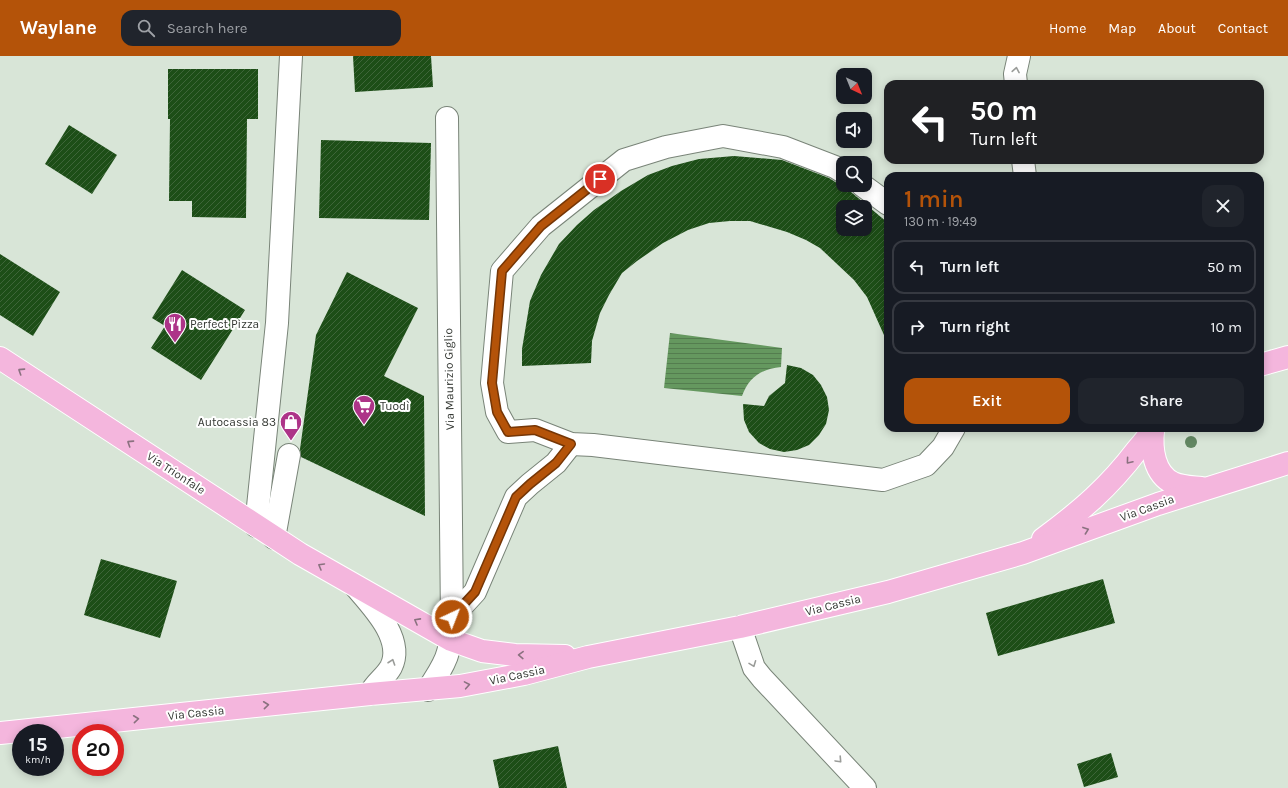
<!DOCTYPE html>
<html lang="en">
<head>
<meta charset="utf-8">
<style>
	:root { --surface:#171b24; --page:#20242c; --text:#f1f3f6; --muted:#9ea1a6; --line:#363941; --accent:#b45309 }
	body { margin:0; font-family:Karla,sans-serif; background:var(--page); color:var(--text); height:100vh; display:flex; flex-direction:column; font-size:15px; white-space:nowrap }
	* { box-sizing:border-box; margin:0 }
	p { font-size:13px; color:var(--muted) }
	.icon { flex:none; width:22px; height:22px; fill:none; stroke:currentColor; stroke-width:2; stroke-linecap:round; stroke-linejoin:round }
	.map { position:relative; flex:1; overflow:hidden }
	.side { position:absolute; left:884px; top:116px; width:380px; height:260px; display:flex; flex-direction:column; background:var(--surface); border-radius:12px; box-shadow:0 2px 10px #0003 }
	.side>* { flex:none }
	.hud { position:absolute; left:884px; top:24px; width:380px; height:84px; border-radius:12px; box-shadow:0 2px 10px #0003; background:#202124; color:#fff; overflow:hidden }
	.needle { width:26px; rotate:137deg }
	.controls { position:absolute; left:836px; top:12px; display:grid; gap:8px }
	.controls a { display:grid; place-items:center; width:36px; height:36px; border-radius:8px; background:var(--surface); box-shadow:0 2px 10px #0003; font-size:20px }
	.speed { position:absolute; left:12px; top:668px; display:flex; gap:8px; font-size:20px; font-weight:700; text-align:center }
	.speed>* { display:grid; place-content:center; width:52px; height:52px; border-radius:50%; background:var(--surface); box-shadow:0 2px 10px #0003; line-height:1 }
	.speed small { font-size:10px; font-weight:400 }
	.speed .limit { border:6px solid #d22; background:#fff; color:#111 }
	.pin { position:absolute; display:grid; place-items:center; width:34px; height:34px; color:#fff; margin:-17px; border:2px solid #fff; border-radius:50%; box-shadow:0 1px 4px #0007 }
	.me { position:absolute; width:44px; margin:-22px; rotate:43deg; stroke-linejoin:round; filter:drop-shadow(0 0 3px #0008) }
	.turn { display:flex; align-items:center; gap:14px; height:84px; padding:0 20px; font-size:18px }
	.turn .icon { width:52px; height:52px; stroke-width:2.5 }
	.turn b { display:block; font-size:28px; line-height:34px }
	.round { display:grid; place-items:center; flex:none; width:42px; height:42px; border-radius:12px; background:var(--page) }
	.summary { display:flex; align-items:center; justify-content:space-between; height:68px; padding:0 20px }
	h1 { font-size:24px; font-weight:600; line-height:30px; color:var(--accent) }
	.primary-button { display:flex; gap:8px; margin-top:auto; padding:8px 20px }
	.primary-button a { flex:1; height:46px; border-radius:12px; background:var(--accent); color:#fff; font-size:16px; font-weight:600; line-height:46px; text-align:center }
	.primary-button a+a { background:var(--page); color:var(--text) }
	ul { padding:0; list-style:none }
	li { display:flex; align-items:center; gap:12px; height:54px; margin:0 8px 6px; padding:0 12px; border:2px solid var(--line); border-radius:12px }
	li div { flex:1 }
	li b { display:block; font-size:15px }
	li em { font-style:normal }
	header { display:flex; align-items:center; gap:24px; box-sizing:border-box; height:56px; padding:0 20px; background:var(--accent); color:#fff }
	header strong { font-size:19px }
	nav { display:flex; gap:22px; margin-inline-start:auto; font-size:14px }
	.search { width:280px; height:36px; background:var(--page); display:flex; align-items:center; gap:10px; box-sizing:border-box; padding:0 14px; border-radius:12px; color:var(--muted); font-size:15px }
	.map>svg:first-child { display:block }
</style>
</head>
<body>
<header>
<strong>Waylane</strong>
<div class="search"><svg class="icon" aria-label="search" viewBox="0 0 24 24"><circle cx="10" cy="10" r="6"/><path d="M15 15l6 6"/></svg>Search here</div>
<nav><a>Home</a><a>Map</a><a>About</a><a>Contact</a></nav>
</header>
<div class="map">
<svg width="1288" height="732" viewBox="0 0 1288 732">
	<defs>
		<pattern id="water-rules" width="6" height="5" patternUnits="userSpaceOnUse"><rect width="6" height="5" fill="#65985f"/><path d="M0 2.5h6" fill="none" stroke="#547d4f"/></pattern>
		<pattern id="building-hatch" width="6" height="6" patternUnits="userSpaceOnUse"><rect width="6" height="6" fill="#1d4e17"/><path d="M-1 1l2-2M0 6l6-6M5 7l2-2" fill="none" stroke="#3e6539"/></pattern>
	</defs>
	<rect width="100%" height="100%" fill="#d8e5d7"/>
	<!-- water -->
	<path fill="url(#water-rules)" d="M670 277 782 292 781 311C761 313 749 321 742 340L664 332Z"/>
	<!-- building -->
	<g fill="url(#building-hatch)" fill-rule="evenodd">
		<path d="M353 0H431L433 31 355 36Z"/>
		<path d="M168 13H258V63H247L246 162 192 161V145H169L170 63H168Z"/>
		<path d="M69 69 117 99 92 138 45 108Z"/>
		<path d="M321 84 431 87 429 164 319 162Z"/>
		<path d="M734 100 782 104 829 122 851 136 888 167V288L867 241 854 224 820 192 806 184 787 176 750 165H730L709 167 688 174 663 187 637 205 622 217 609 239 600 257 592 285 591 307 522 310V293L530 245 541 219 559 188 577 169 594 154 621 135 648 119 672 110 699 103ZM843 151H865V173H843Z"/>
		<path d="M0 198 60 236 33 280 0 259Z"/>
		<path d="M182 214 245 254 201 324 151 292 165 270 152 262Z"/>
		<path d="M347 216 418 252 384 320 424 340 425 460 301 401 300 393 316 279Z"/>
		<path d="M787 309 801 312 813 319 821 329 827 341 829 354 826 368 819 379 809 389 797 394 784 396 770 393 759 387 749 376 744 364 743 348 764 350 769 340 785 327Z"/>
		<path d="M101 503 177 525 160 582 84 559Z"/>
		<path d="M1103 523 1115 567 998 600 986 557Z"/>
		<path d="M558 690 567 732H499L493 704Z"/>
		<path d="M1111 697 1118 721 1084 731 1077 708Z"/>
	</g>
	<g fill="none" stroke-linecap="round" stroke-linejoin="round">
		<!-- minor casing -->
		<g stroke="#798478" stroke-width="24">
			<g id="minor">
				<path d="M1016 28 1015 18 1019 0"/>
				<path d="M1023 104 1025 120"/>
				<path d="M843 116 835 111 783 91 723 80 666 91 624 104 541 170 502 215 492 327 497 356 508 376 535 374 571 388 593 389 883 424 926 409 943 391 954 372"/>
				<path d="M862 129 888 148"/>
				<path d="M256 470 277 267 291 0"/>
				<path d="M274 482 289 399"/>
				<path d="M355 530C372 550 405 583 391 611 385 622 375 627 370 638"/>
				<path d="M452 561 475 536 516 441 530 428 556 407 571 388"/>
				<path d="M740 571 754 612 762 622 865 732"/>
				<path d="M428 634C435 622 445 609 448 596 451 587 451 577 452 567L447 62"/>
			</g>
		</g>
		<!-- major casing -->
		<g stroke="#fff" stroke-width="24">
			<g id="major">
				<path d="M0 302 300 498 451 584 482 595 515 599 565 600"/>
				<path d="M1260 309 1288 301"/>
				<path d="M1153 374C1151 393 1154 418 1173 427 1182 431 1192 431 1201 432"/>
				<path d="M1043 483C1081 455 1109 431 1137 394 1143 387 1149 380 1154 372"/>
				<path d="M0 677 370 638 460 630 524 618 588 601 740 571 888 536 1023 497 1158 448 1288 407"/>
			</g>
		</g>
		<!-- minor -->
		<use href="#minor" stroke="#fff" stroke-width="22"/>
		<!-- major -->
		<use href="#major" stroke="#f4b6dd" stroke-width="22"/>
	</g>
	<!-- trees -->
	<circle fill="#618661" cx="1191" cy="386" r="6"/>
	<!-- one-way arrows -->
	<defs><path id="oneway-chevron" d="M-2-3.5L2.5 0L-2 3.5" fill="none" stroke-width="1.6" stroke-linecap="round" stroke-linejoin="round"/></defs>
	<g stroke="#9a9c99">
		<use href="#oneway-chevron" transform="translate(1016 14) rotate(-80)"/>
		<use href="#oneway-chevron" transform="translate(392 606) rotate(-71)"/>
		<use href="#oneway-chevron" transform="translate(753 608) rotate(69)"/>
		<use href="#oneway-chevron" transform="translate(839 704) rotate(47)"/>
	</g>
	<g stroke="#8a717f">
		<use href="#oneway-chevron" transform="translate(21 315) rotate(-147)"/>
		<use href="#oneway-chevron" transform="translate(130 387) rotate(-147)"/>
		<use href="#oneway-chevron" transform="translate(1129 405) rotate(130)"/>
		<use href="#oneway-chevron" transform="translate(1086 474) rotate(-20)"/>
		<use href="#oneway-chevron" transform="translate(321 510) rotate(-150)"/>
		<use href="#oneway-chevron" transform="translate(417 565) rotate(-151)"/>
		<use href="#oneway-chevron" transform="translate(521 599) rotate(-178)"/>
		<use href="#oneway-chevron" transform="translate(467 629) rotate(-10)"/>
		<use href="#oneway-chevron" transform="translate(266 649) rotate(-6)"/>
		<use href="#oneway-chevron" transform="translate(136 663) rotate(-6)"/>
	</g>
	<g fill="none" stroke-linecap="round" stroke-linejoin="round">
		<!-- route casing -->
		<g stroke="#753606" stroke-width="10">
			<path id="route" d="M452 561 475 536 516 441 530 428 556 407 571 388 535 374 508 376 497 356 492 327 502 215 541 170 600 123"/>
		</g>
		<!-- route -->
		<use href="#route" stroke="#b45309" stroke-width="7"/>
	</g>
	<!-- icons -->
	<defs>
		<g id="restaurant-pin" transform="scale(1.15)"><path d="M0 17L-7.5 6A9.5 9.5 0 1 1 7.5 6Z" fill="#ad3488" stroke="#fff"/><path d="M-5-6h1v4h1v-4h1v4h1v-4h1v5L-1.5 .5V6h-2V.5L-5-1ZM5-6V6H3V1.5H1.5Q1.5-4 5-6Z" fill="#fff"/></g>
		<g id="supermarket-pin" transform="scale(1.15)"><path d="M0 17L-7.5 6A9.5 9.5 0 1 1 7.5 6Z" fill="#ad3488" stroke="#fff"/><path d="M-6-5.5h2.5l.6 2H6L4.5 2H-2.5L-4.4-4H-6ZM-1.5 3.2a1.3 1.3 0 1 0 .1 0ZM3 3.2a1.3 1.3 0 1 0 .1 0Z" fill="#fff"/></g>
		<g id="shop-pin" transform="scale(1.15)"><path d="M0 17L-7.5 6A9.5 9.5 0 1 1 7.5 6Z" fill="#ad3488" stroke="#fff"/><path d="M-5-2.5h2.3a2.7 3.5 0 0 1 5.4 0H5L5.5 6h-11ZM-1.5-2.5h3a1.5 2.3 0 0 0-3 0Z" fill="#fff"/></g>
	</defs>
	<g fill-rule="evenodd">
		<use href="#restaurant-pin" x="175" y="268"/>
		<use href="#supermarket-pin" x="364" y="350"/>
		<use href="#shop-pin" x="291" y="366"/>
	</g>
	<g text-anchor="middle" stroke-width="4" stroke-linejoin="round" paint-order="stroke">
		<!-- poi labels -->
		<g font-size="12" fill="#343833" stroke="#fff" text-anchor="start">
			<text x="190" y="272">Perfect Pizza</text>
			<text x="380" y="354">Tuodì</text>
			<text x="276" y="370" text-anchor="end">Autocassia 83</text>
		</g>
		<!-- street labels -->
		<g font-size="12" fill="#343833" stroke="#fff">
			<text transform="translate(449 323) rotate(-91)" y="4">Via Maurizio Giglio</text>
			<text transform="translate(176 417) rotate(33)" y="4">Via Trionfale</text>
			<text transform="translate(1147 452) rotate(-20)" y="4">Via Cassia</text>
			<text transform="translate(833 549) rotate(-14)" y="4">Via Cassia</text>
			<text transform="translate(517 619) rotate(-12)" y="4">Via Cassia</text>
			<text transform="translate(196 657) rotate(-6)" y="4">Via Cassia</text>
		</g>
	</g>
</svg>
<div class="controls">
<a><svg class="needle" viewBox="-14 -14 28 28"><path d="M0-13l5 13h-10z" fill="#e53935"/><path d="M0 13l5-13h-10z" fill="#9ea1a6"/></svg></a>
<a><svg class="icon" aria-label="sound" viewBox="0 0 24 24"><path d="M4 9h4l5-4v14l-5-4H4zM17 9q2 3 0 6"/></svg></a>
<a><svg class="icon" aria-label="search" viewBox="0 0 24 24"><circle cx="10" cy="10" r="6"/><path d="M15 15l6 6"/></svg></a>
<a><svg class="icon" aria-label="layers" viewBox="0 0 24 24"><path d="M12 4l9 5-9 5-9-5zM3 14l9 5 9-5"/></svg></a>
</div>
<div class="speed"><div>15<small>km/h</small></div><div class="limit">20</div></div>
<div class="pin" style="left:600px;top:123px;background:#d93025"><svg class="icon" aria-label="arrive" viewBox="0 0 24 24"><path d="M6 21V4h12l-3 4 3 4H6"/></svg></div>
<svg class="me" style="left:452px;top:561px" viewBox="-20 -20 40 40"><circle r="17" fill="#b45309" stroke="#fff" stroke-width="3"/><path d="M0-11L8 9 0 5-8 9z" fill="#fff"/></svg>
<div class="hud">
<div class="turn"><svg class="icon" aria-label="left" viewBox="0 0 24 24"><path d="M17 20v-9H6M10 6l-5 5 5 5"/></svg><div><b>50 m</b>Turn left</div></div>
</div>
<section class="side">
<div class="summary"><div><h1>1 min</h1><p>130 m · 19:49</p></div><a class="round"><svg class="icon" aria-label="close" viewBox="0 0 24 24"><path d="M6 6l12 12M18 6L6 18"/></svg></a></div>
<ul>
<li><svg class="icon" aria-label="left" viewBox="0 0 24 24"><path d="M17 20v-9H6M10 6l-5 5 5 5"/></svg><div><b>Turn left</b></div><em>50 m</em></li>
<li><svg class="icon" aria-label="right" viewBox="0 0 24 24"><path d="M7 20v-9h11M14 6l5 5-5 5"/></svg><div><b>Turn right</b></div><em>10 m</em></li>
</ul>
<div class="primary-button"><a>Exit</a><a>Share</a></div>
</section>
</div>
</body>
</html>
